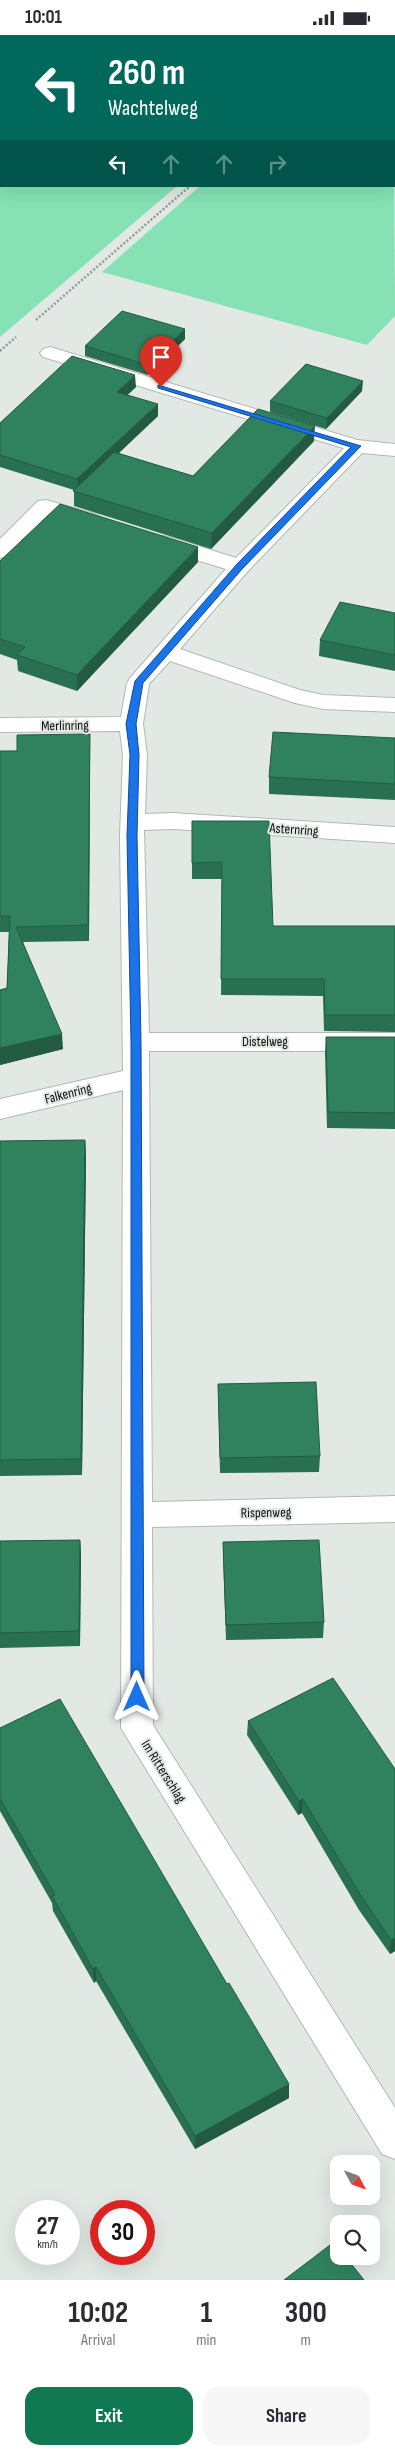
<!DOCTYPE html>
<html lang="en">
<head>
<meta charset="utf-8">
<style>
	:root { --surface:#fff; --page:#f7f7f7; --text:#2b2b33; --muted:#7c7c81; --accent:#107952 }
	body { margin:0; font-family:"Sofia Sans Condensed",sans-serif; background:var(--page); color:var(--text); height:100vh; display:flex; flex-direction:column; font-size:19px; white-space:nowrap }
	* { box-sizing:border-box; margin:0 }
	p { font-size:16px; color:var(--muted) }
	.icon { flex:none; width:28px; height:28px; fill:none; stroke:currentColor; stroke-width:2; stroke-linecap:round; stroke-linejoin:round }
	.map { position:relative; height:2245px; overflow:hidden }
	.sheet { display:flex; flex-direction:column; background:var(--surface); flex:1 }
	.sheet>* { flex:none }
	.top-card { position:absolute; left:0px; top:0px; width:395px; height:152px; box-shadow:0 5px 20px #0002; background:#00695c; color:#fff; overflow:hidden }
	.needle { width:32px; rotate:131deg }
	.fabs { position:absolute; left:330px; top:2120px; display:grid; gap:10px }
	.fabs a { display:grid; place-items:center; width:50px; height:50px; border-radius:10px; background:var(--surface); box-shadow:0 5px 20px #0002; font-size:25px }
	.speed { position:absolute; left:15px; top:2165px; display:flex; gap:10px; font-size:25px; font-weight:700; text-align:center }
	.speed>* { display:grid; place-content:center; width:65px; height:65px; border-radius:50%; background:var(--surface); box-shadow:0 5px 20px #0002; line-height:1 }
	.speed small { font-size:12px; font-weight:400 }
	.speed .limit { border:8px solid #d22; background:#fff; color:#111 }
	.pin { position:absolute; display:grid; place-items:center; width:42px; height:42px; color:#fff; margin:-51px -21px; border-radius:50% 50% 50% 0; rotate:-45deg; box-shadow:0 0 5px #0007 }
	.pin .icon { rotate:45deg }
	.me { position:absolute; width:55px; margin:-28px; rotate:0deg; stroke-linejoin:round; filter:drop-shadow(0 0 4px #0008) }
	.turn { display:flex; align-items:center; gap:18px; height:105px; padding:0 25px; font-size:22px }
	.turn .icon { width:65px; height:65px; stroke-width:2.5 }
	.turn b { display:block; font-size:35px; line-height:42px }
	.lanes { display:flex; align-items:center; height:48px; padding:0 25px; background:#0003; justify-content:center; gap:25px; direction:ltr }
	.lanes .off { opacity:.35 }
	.eta { display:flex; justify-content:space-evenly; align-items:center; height:85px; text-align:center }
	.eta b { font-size:30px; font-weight:700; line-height:35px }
	.action { display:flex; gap:10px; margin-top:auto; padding:10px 25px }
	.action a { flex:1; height:58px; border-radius:15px; background:var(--accent); color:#fff; font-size:20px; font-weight:700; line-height:58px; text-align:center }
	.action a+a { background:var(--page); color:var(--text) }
	.status { display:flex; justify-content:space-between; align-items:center; height:35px; padding:0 25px; background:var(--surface); direction:ltr }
	.status svg { height:14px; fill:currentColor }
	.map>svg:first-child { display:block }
</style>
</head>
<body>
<div class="status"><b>10:01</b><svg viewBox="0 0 49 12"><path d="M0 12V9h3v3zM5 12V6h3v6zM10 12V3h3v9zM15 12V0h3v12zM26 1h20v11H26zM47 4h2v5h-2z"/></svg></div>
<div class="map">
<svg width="395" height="2245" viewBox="0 0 395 2245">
	<rect width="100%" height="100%" fill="#e2e9e5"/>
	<!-- green -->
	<g fill="#86e2b5">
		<path d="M0 74 1 151H177L0 302Z"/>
		<path d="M394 115 395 281 367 310 102 237 200 151H394Z"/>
	</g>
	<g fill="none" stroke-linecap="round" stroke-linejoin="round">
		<!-- service casing -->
		<g stroke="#b2b8b5" stroke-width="2">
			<path id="service" d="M50 312 364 407 367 411 364 415 357 417 350 415 43 322 40 318 43 314Z"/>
		</g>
		<!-- minor casing -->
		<g stroke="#b2b8b5" stroke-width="2">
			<g id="minor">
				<path d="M357 405 395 409V421L362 418 248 536 180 614 300 655 323 660 395 663V677L323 674 295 668 170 626 149 649 143 689 147 720 145 779 173 778 395 792V808L173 794 144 795 149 998H395V1016H149L152 1467 395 1461V1487L152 1492 153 1690 395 2073V2124L382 2119 121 1693 123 1055 0 1084V1064L123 1036 120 801 123 720 120 696 0 697V683L121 682 127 648 130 643 226 534 154 512 151 507 154 502 162 501 170 502 236 523 350 407Z"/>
				<path d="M46 465 98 480 101 485 98 490 90 491 50 479 8 521 0 523V504L38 466Z"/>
			</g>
		</g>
		<!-- tertiary casing -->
		<g stroke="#b2b8b5" stroke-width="2">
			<rect id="tertiary" x="394" y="93" width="1" height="10"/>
		</g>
		<!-- path -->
		<g stroke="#939895" stroke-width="2.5" stroke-dasharray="2 2" stroke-linecap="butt">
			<path d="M36 285 190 151"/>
			<path d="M0 316 16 302"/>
		</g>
		<!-- service -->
		<use href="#service" fill="#fff" fill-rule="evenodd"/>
		<!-- minor -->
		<use href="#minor" fill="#fff" fill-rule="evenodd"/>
		<!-- tertiary -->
		<use href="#tertiary" fill="#fff" fill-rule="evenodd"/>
	</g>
	<!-- wall -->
	<g fill="#297052">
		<path d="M185 304 148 340 85 321V311Z"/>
		<path d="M136 352 127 360 158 381 118 418 193 441 314 406 211 514 74 471V455L0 432V388Z"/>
		<path d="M362 356 326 394 270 377V366Z"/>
		<path d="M0 526 198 527 77 656 18 636 17 625 0 619Z"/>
		<path d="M395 578V636L319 621 320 605Z"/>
		<path d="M395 703V765L269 759V742Z"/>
		<path d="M90 715 89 906 23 907 63 1014 0 1030V955L7 953 9 897H0V716Z"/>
		<path d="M192 786 273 891H395V997L324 996 323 961 221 960 222 844H192Z"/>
		<path d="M326 1002H395V1094L327 1093 325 1018Z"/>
		<path d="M85 1105 86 1122 82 1440 0 1441V1106Z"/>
		<path d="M218 1349 320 1421 319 1437 220 1438Z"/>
		<path d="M80 1505 81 1520 80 1611 0 1613V1506Z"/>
		<path d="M223 1507 324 1587 323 1603 226 1605 223 1522Z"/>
		<path d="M248 1686 395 1734V1916L390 1919 359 1875 302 1778 298 1780 247 1700Z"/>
		<path d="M0 1693 289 2063 195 2114 96 1946 94 1948 53 1876 52 1868 0 1776Z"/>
	</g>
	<!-- shaded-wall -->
	<g fill="#225b42">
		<path d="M185 294V304L148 340V330Z"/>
		<path d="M135 340 136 352 117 370V357Z"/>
		<path d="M363 346 362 356 326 394 327 383Z"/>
		<path d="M158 369V381L78 457 77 444Z"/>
		<path d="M315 391 314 406 211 514 212 498Z"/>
		<path d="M198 512V527L77 656V640Z"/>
		<path d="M90 699V715L89 906 88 890Z"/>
		<path d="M62 999 63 1014 0 1030V1013Z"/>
		<path d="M85 1105 86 1122 82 1440 81 1424Z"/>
		<path d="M80 1505 81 1520 80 1611 79 1596Z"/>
		<path d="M303 1764 302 1778 298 1780 299 1766Z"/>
		<path d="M395 1903V1916L390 1919 391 1905Z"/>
		<path d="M96 1932V1946L94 1948 93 1934Z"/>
		<path d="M289 2049V2063L195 2114V2101Z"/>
	</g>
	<!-- building -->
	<g fill="#30825f" stroke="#225b42">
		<path d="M122 276 185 294 148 330 85 311Z"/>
		<path d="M72 321 135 340 117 357 158 369 77 444 0 420V388Z"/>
		<path d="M306 329 363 346 327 383 270 366Z"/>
		<path d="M258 374 315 391 212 498 73 456 114 417 193 441Z"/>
		<path d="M60 469 198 512 77 640 17 620 25 612 0 604V526Z"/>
		<path d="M340 567 395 578V620L320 605Z"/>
		<path d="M273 697 395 703V749L269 742Z"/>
		<path d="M90 699 88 890 16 892 62 999 0 1013V955L7 953 10 881H0V716H17V700Z"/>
		<path d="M192 786H269L273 891H395V980H325L324 944H221L222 827 192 828Z"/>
		<path d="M326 1002H395V1078L328 1077Z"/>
		<path d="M85 1105 81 1424 0 1425V1106Z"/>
		<path d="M316 1347 320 1421 220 1423 218 1349Z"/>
		<path d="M80 1505 79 1596 0 1598V1506Z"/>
		<path d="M319 1505 324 1587 226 1590 223 1507Z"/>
		<path d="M333 1643 395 1734V1903L391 1905 361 1861 303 1764 299 1766 248 1686Z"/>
		<path d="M60 1664 227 1949 229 1948 289 2049 195 2101 96 1932 93 1934 52 1861 55 1860 0 1764V1693Z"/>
		<path d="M334 2207 339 2213V2221H345L364 2245H284Z"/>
	</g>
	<!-- route -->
	<path fill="#1a73e8" stroke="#114b97" d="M158 350 361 411 243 533 143 648 136 689 139 720 137 801 141 1007 144 1662 142 1666H132L131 1662V1007L127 801 130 720 126 689 135 646 237 529 351 412 158 353Z"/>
	<g text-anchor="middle" stroke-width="4" stroke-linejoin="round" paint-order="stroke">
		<!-- street labels -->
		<g font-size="14" fill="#0c0e0d" stroke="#e2e9e5">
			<text transform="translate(65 690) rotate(-1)" y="5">Merlinring</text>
			<text transform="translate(294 794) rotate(4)" y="5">Asternring</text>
			<text x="265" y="1011">Distelweg</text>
			<text transform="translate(68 1058) rotate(-14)" y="5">Falkenring</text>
			<text transform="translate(266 1477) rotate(-1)" y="5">Rispenweg</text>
			<text transform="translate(164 1736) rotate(58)" y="5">Im Ritterschlag</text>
		</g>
	</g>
</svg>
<div class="fabs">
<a><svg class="needle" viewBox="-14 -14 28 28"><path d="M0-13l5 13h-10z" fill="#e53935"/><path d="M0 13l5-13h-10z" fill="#7c7c81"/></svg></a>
<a><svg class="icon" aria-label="search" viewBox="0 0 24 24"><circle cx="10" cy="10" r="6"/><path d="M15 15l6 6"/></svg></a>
</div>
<div class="speed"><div>27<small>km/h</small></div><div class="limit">30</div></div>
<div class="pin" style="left:161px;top:352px;background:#d93025"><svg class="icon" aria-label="arrive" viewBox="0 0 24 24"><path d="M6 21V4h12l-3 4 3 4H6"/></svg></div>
<svg class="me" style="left:137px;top:1662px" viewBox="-20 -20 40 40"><path d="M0-17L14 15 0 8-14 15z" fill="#1a73e8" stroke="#fff" stroke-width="4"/></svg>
<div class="top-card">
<div class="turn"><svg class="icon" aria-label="left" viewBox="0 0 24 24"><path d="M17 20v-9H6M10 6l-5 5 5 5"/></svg><div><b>260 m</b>Wachtelweg</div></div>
<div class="lanes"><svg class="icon" aria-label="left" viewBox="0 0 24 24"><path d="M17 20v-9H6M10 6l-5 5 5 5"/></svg><svg class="icon off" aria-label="ahead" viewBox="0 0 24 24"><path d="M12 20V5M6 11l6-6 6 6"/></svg><svg class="icon off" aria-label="ahead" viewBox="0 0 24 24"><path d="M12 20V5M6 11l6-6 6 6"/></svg><svg class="icon off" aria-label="right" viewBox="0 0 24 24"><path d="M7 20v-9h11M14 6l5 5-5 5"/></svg></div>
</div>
</div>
<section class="sheet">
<div class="eta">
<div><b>10:02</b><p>Arrival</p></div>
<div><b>1</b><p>min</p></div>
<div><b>300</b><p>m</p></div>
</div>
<div class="action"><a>Exit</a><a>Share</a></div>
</section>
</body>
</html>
